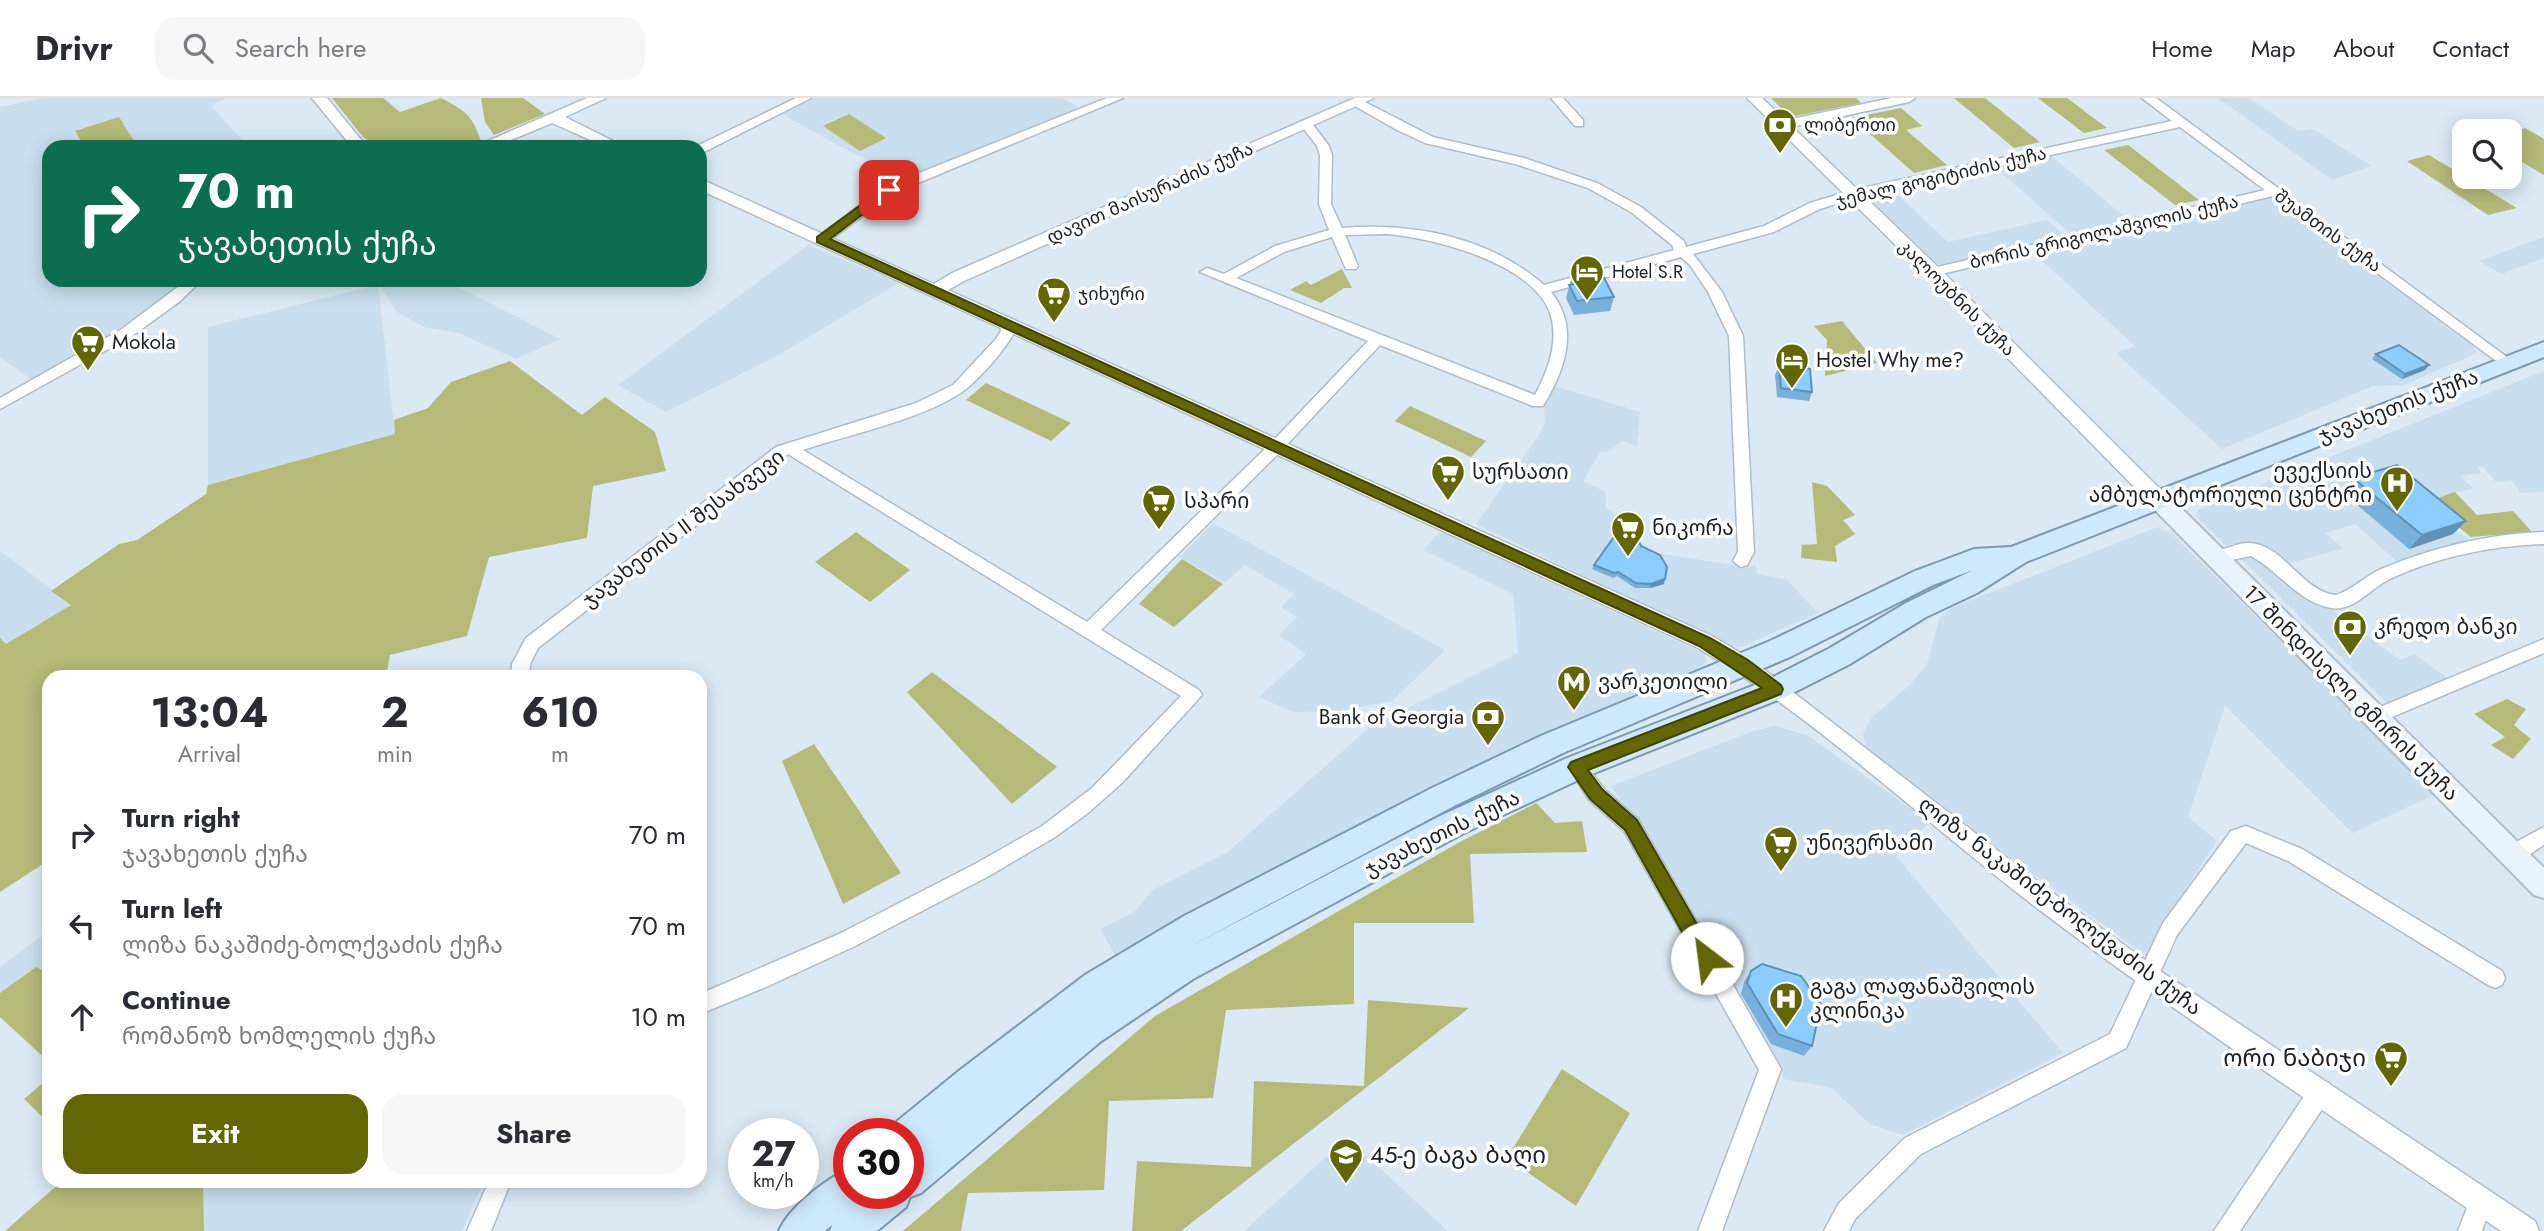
<!DOCTYPE html>
<html lang="en">
<head>
<meta charset="utf-8">
<style>
	:root { --surface:#fff; --page:#f7f7f7; --text:#2b2b33; --muted:#7c7c81; --line:#e1e1e2; --accent:#626704 }
	body { margin:0; font-family:Jost,"Noto Sans Georgian",sans-serif; background:var(--page); color:var(--text); height:100vh; display:flex; flex-direction:column; font-size:26px; white-space:nowrap }
	* { box-sizing:border-box; margin:0 }
	p { font-size:23px; color:var(--muted) }
	.icon { flex:none; width:38px; height:38px; fill:none; stroke:currentColor; stroke-width:2; stroke-linecap:round; stroke-linejoin:round }
	.map { position:relative; flex:1; overflow:hidden }
	.drawer { position:absolute; left:42px; top:572px; width:665px; height:518px; display:flex; flex-direction:column; background:var(--surface); border-radius:21px; box-shadow:0 4px 18px #0003 }
	.drawer>* { flex:none }
	.guide { position:absolute; left:42px; top:42px; width:665px; height:147px; border-radius:21px; box-shadow:0 4px 18px #0003; background:#0b6e4f; color:#fff; overflow:hidden }
	.fabs { position:absolute; left:2452px; top:21px; display:grid; gap:14px }
	.fabs a { display:grid; place-items:center; width:70px; height:70px; border-radius:14px; background:var(--surface); box-shadow:0 4px 18px #0003; font-size:35px }
	.speed { position:absolute; left:728px; top:1020px; display:flex; gap:14px; font-size:35px; font-weight:700; text-align:center }
	.speed>* { display:grid; place-content:center; width:91px; height:91px; border-radius:50%; background:var(--surface); box-shadow:0 4px 18px #0003; line-height:1 }
	.speed small { font-size:18px; font-weight:400 }
	.speed .limit { border:10px solid #d22; background:#fff; color:#111 }
	.pin { position:absolute; display:grid; place-items:center; width:60px; height:60px; color:#fff; margin:-30px; border-radius:14px; box-shadow:0 4px 10px #0006 }
	.me { position:absolute; width:77px; margin:-38px; rotate:330deg; stroke-linejoin:round; filter:drop-shadow(0 0 5px #0008) }
	.turn { display:flex; align-items:center; gap:24px; height:147px; padding:0 21px; font-size:32px }
	.turn .icon { width:91px; height:91px; stroke-width:2.5 }
	.turn b { display:block; font-size:49px; line-height:60px }
	.eta { display:flex; justify-content:space-evenly; align-items:center; height:119px; text-align:center }
	.eta b { font-size:42px; font-weight:700; line-height:49px }
	.button { display:flex; gap:14px; margin-top:auto; padding:14px 21px }
	.button a { flex:1; height:80px; border-radius:21px; background:var(--accent); color:#fff; font-size:28px; font-weight:700; line-height:80px; text-align:center }
	.button a+a { background:var(--page); color:var(--text) }
	ul { padding:0; list-style:none }
	li { display:flex; align-items:center; gap:21px; height:91px; padding:0 21px }
	li div { flex:1 }
	li b { display:block; font-size:26px }
	li em { font-style:normal }
	header { display:flex; align-items:center; gap:42px; box-sizing:border-box; height:98px; padding:0 35px; background:var(--surface); border-bottom:2px solid var(--line) }
	header strong { font-size:33px }
	nav { display:flex; gap:38px; margin-inline-start:auto; font-size:24px }
	.search { width:490px; height:63px; background:var(--page); display:flex; align-items:center; gap:18px; box-sizing:border-box; padding:0 24px; border-radius:21px; color:var(--muted); font-size:26px }
	.map>svg:first-child { display:block }
</style>
</head>
<body>
<header>
<strong>Drivr</strong>
<div class="search"><svg class="icon" aria-label="search" viewBox="0 0 24 24"><circle cx="10" cy="10" r="6"/><path d="M15 15l6 6"/></svg>Search here</div>
<nav><a>Home</a><a>Map</a><a>About</a><a>Contact</a></nav>
</header>
<div class="map">
<svg width="2544" height="1133" viewBox="0 0 2544 1133">
	<rect width="100%" height="100%" fill="#dae9f4"/>
	<!-- built -->
	<g fill="#c9deee">
		<path d="M43 0H225L211 8 249 49H49V182H185L179 196 34 283 0 259V9Z"/>
		<path d="M814 0H1063L1082 12 913 77 856 57 782 16Z"/>
		<path d="M2218 0H2249L2298 33 2313 31 2371 68 2332 82Z"/>
		<path d="M2050 57 2130 123 2072 137 1995 69Z"/>
		<path d="M1895 94 1948 144 2047 122 2066 139 1945 167 1936 165 1870 102Z"/>
		<path d="M2269 98 2473 248 2477 255 2404 287 2373 288 2222 351 2116 255 2135 248 2036 157Z"/>
		<path d="M2544 139V160L2501 176 2479 163Z"/>
		<path d="M808 147 899 185 782 255 666 314 618 287Z"/>
		<path d="M371 182H444L560 241 516 261 459 235 424 229 397 214 378 186Z"/>
		<path d="M378 187 395 336 208 387V229Z"/>
		<path d="M2544 273V394L2522 395 2511 382 2496 384 2484 370 2477 368 2481 375 2461 378 2473 390 2422 404 2470 443 2401 467 2355 426 2325 435 2343 450 2283 467 2229 450 2196 418 2198 412Z"/>
		<path d="M1554 288 1640 314 1637 348 1622 343 1608 354H1600L1583 383 1606 394V410L1630 426 1643 453 1733 467 1756 468 1757 476 1787 482 1818 515 1741 549 1729 548 1476 426 1539 337 1545 325 1544 304Z"/>
		<path d="M1213 425 1445 552 1392 603 1341 613 1293 614 1259 599 1306 556 1279 537 1297 519 1281 509 1294 496 1245 467 1225 485 1180 459Z"/>
		<path d="M2158 429 2172 436 2436 696 2352 735 2225 608 2188 719 2217 743 2158 834 2148 859 1895 676 1866 648 1863 636 1872 619 1911 586 1927 566 1940 519 1951 510Z"/>
		<path d="M1440 433 1705 556 1707 565 1392 717 1117 860 1100 831 1134 814 1153 792 1228 754 1370 629 1518 555 1513 496 1424 452Z"/>
		<path d="M0 453 72 506 5 546 0 540Z"/>
		<path d="M2258 456 2400 562 2414 556 2449 581 2389 607 2241 461Z"/>
		<path d="M1776 628 1807 637 1930 724 1896 758 2063 955 1903 1037 1870 1026 1832 990 1784 981 1638 727 1611 688 1756 632Z"/>
		<path d="M49 833V868L43 872 36 869 0 895V869Z"/>
		<path d="M1347 1040 1448 1133H1244Z"/>
		<path d="M203 1083H484L462 1133H204Z"/>
	</g>
	<!-- green -->
	<g fill="#b5ba79">
		<path d="M332 0H383L400 14 441 0C465 13 472 16 481 43L466 49H378L363 39Z"/>
		<path d="M481 0H523L545 16 494 37 485 24Z"/>
		<path d="M1771 0H1856L1861 5 1790 19Z"/>
		<path d="M1954 0H1985L2040 44 2014 50Z"/>
		<path d="M2038 0H2067L2107 30 2084 35Z"/>
		<path d="M1901 10 1922 28 1906 32 1947 67 1914 75 1852 20Z"/>
		<path d="M849 16 886 40 860 53 823 28Z"/>
		<path d="M119 19 138 49H85L75 33Z"/>
		<path d="M2525 30 2544 41V77L2510 57V36Z"/>
		<path d="M2128 47 2199 102 2175 107 2104 52Z"/>
		<path d="M2429 57 2517 110 2488 117 2407 63Z"/>
		<path d="M1342 171 1352 190H1344L1321 205 1290 192 1306 183 1311 187Z"/>
		<path d="M1842 223 1877 265 1825 278 1827 242 1814 228Z"/>
		<path d="M510 263 582 317 605 299 655 334 666 373 593 388 587 440 489 459 467 538 390 557 386 579H49V762L0 794V540L6 546 71 507 51 493 119 446 137 442 206 396 208 387 395 336 394 322 428 310 451 284Z"/>
		<path d="M986 285 1071 325 1051 343 966 302Z"/>
		<path d="M1410 308 1486 343 1471 359 1395 323Z"/>
		<path d="M1812 384 1827 388 1855 417 1843 422 1855 436 1835 448 1837 464 1801 460 1802 447 1817 446Z"/>
		<path d="M2455 394 2477 417 2513 413 2532 434 2471 439 2427 404Z"/>
		<path d="M856 434 910 472 870 504 815 464Z"/>
		<path d="M1182 461 1223 486 1174 529 1139 506Z"/>
		<path d="M932 574 1057 669 1012 706 907 594Z"/>
		<path d="M2507 601 2526 611 2514 627 2531 641 2513 661 2491 647 2505 639 2474 616Z"/>
		<path d="M814 646 901 775 843 806 782 663Z"/>
		<path d="M1536 705 1555 725 1582 723 1587 754 1470 756 1474 825H1354V906L1226 912 1213 1000 1109 1003 1104 1092 968 1095 961 1133H903L1155 918 1458 745Z"/>
		<path d="M49 868V964L0 919V895L36 869 43 872Z"/>
		<path d="M1368 902 1469 910 1181 1133H1132L1137 1063 1251 1069 1254 983 1364 988Z"/>
		<path d="M1562 971 1630 1015 1576 1108 1507 1060Z"/>
		<path d="M49 980V1025L24 1001Z"/>
		<path d="M62 1083H203L204 1133H5Z"/>
	</g>
	<g fill="none" stroke-linecap="round" stroke-linejoin="round">
		<!-- minor casing -->
		<g stroke="#aebdc7" stroke-width="3">
			<g id="minor">
				<path d="M796 0H811L704 54 700 55V49H695Z"/>
				<path d="M1107 0H1123L894 95 826 145H816L814 142 884 89Z"/>
				<path d="M1357 0 1433 39 1524 60 1597 85 1641 109 1684 143 1686 149 1764 128 1810 105 1849 93 2172 23 2142 0H2156L2515 265 2513 268H2503L2273 98 1933 178 1926 174 1933 170 2265 92 2180 29 1857 99 1820 111 1774 134 1693 156 1722 194 1743 238 1754 454 1747 467 1741 469 1733 463 1738 454 1729 238 1708 194 1690 167 1681 159 1551 194C1580 230 1565 272 1543 308H1533L1380 247 1281 353 1101 532 1199 592 1202 597 1122 685 1088 715 1055 739 989 778 853 849 766 889 700 916V896L839 836 975 766 1042 728 1092 690 1181 598 788 356 538 550 530 566 529 579H511L512 566 526 540 776 349 916 305 953 287 996 241 1001 233 1000 226 1007 222 1012 223 1015 233C1005 252 979 282 962 294 920 322 851 336 803 352L1087 524 1271 345 1368 243 1200 174 1207 170 1224 176 1275 148 1329 132 1319 106 1320 57 1317 48 1300 26 1302 23H1310L1329 48 1332 57 1331 106 1342 130C1413 124 1489 139 1544 187L1674 152 1672 147 1631 114 1588 90 1515 66 1425 45 1397 32 1353 7 1351 4ZM1387 136C1434 140 1526 164 1548 210 1561 239 1549 271 1535 297L1236 180 1284 154 1332 139 1346 171H1356L1358 168 1345 137Z"/>
				<path d="M1551 0H1563L1583 22V28H1575Z"/>
				<path d="M1892 0H1915L1909 4 1782 31 1776 27 1782 23Z"/>
				<path d="M187 182H202L179 204 132 238 0 311V300L122 231Z"/>
				<path d="M2544 434V446C2491 448 2436 459 2388 482 2370 491 2353 514 2331 510 2298 504 2279 473 2251 458L2216 465 2208 459C2212 452 2219 452 2227 450 2233 448 2241 445 2248 445 2283 445 2302 494 2336 497 2352 492 2364 479 2379 472 2431 450 2487 436 2544 434Z"/>
				<path d="M2544 541V555L2380 624 2374 626 2368 624 2365 619 2368 614Z"/>
				<path d="M1577 661 1584 664 1603 690 1638 721 1781 971 1722 1133H1698L1759 972 1624 733 1589 702 1568 669 1570 664Z"/>
				<path d="M2246 728 2302 751 2502 873 2505 880 2502 887 2495 890 2488 887 2288 763 2246 745 2177 837 2126 950 1921 1056 1855 1121 1849 1133H1824L1839 1105 1905 1040 2110 936 2163 825 2231 733Z"/>
				<path d="M2544 729V747C2532 754 2519 767 2505 762L2502 756 2505 750Z"/>
				<path d="M2321 982 2329 985 2332 993 2329 1001 2240 1133H2214L2313 985Z"/>
				<path d="M489 1083H511L491 1133H467Z"/>
				<path d="M2481 1091 2489 1094 2492 1102 2482 1133H2458L2473 1094Z"/>
			</g>
		</g>
		<!-- tertiary casing -->
		<g stroke="#aebdc7" stroke-width="3">
			<g id="tertiary">
				<path d="M312 0H327L367 49H352Z"/>
				<path d="M587 0H606L565 19 625 49H606L552 25 494 49H474Z"/>
				<path d="M1355 0H1374L964 183 948 192 1712 538 1749 560 2046 790 2157 871 2535 1123 2539 1133H2501C2344 1026 2184 922 2033 807 1922 722 1817 621 1698 550L700 92V81L705 83 934 186 952 175Z"/>
				<path d="M1747 0H1762L1939 170 2166 397 2169 402 2166 407H2152L1927 178Z"/>
			</g>
		</g>
		<!-- secondary casing -->
		<g stroke="#aebdc7" stroke-width="4">
			<path id="secondary" d="M2159 394 2167 396 2544 770V800L2534 797 2151 408 2148 402 2151 396Z"/>
		</g>
		<!-- primary casing -->
		<g stroke="#7b99af" stroke-width="4">
			<path id="primary" d="M2544 244V259L2026 464 1977 495 1926 519 1850 566 1785 599 1587 678 1462 736 1193 881 1100 944 921 1095 910 1099 906 1109 877 1133H830L832 1127 825 1133H779C788 1111 826 1080 849 1071V1096H908V1059L916 1052 908 1056V1036H891L895 1025 960 972 1085 877 1184 818 1432 690 1543 637 1770 543 1915 473 1974 451 2011 449ZM1973 472 1906 505 1830 550 1765 583 1567 660 1440 718 1189 849 1454 708 1563 655 1790 559 1933 487Z"/>
		</g>
		<!-- minor -->
		<use href="#minor" fill="#fff" fill-rule="evenodd"/>
		<!-- tertiary -->
		<use href="#tertiary" fill="#fff" fill-rule="evenodd"/>
		<!-- secondary -->
		<use href="#secondary" fill="#e7f4fe" fill-rule="evenodd"/>
		<!-- primary -->
		<use href="#primary" fill="#cfe9fc" fill-rule="evenodd"/>
	</g>
	<!-- wall -->
	<g fill="#77b0da">
		<path d="M1572 178 1598 179 1614 199 1610 213 1574 217 1566 200Z"/>
		<path d="M2376 256 2425 272 2402 281 2372 261Z"/>
		<path d="M1779 268 1812 294 1809 303 1777 299 1775 277Z"/>
		<path d="M2353 380 2466 423 2453 436 2409 451 2342 394Z"/>
		<path d="M1641 448 1664 486 1650 490H1635L1617 478 1613 480 1592 471 1594 467Z"/>
		<path d="M1751 873 1812 948 1804 958 1771 946 1741 896 1744 884Z"/>
	</g>
	<!-- shaded-wall -->
	<g fill="#6190b2">
		<path d="M2429 267 2425 272 2402 281 2405 276Z"/>
		<path d="M2466 423 2453 436 2409 451 2422 437Z"/>
		<path d="M1665 481 1664 486 1650 490 1651 486Z"/>
	</g>
	<!-- building -->
	<g fill="#8acdfe" stroke="#6190b2" stroke-width="2">
		<path d="M1595 172 1598 179 1603 178 1614 199 1577 203 1569 187 1576 186 1572 178Z"/>
		<path d="M2399 247 2429 267 2405 276 2376 256Z"/>
		<path d="M1779 268 1810 271 1812 294 1781 290Z"/>
		<path d="M2397 367 2466 423 2422 437 2353 380Z"/>
		<path d="M1628 419 1641 448 1660 457 1667 469 1665 481 1651 486 1636 485 1618 474 1614 475 1594 467Z"/>
		<path d="M1762 866 1801 878 1821 906 1812 948 1778 936 1747 885 1751 873Z"/>
	</g>
	<!-- route -->
	<path fill="#626704" stroke="#404303" stroke-width="2" d="M885 89 895 92 830 141 1710 540 1748 562 1781 587 1783 591 1781 596 1588 672 1602 691 1637 722 1713 854 1716 860 1713 866 1707 869 1700 866 1625 732 1590 701 1568 669 1571 664 1762 590 1699 548 817 144V139Z"/>
	<!-- icons -->
	<defs>
		<g id="bank-pin" transform="scale(1.75)"><path d="M0 17L-7.5 6A9.5 9.5 0 1 1 7.5 6Z" fill="#626704" stroke="#fff"/><path d="M-6-4H6V4H-6ZM0-2.3a2.3 2.3 0 1 0 0 4.6a2.3 2.3 0 1 0 0-4.6Z" fill="#fff"/></g>
		<g id="hotel-pin" transform="scale(1.75)"><path d="M0 17L-7.5 6A9.5 9.5 0 1 1 7.5 6Z" fill="#626704" stroke="#fff"/><path d="M-6-4.5h1.5V1H6V5H4.5V3h-9V5H-6ZM-4 0a1.8 1.8 0 1 1 3.6 0ZM.5 0V-2.5h3Q6-2.5 6 0Z" fill="#fff"/></g>
		<g id="supermarket-pin" transform="scale(1.75)"><path d="M0 17L-7.5 6A9.5 9.5 0 1 1 7.5 6Z" fill="#626704" stroke="#fff"/><path d="M-6-5.5h2.5l.6 2H6L4.5 2H-2.5L-4.4-4H-6ZM-1.5 3.2a1.3 1.3 0 1 0 .1 0ZM3 3.2a1.3 1.3 0 1 0 .1 0Z" fill="#fff"/></g>
		<g id="hospital-pin" transform="scale(1.75)"><path d="M0 17L-7.5 6A9.5 9.5 0 1 1 7.5 6Z" fill="#626704" stroke="#fff"/><path d="M-5-5h3v3.5h4V-5h3V5h-3V1.5h-4V5h-3Z" fill="#fff"/></g>
		<g id="metro-pin" transform="scale(1.75)"><path d="M0 17L-7.5 6A9.5 9.5 0 1 1 7.5 6Z" fill="#626704" stroke="#fff"/><path d="M-5.5 5V-5H-3L0 0L3-5H5.5V5H3V-.5L0 4L-3-.5V5Z" fill="#fff"/></g>
		<g id="school-pin" transform="scale(1.75)"><path d="M0 17L-7.5 6A9.5 9.5 0 1 1 7.5 6Z" fill="#626704" stroke="#fff"/><path d="M0-5L7-2L0 1L-7-2ZM-4 1L0 2.5L4 1V4Q0 6-4 4Z" fill="#fff"/></g>
	</defs>
	<g fill-rule="evenodd">
		<use href="#bank-pin" x="1780" y="27"/>
		<use href="#hotel-pin" x="1587" y="174"/>
		<use href="#supermarket-pin" x="1054" y="196"/>
		<use href="#supermarket-pin" x="88" y="244"/>
		<use href="#hotel-pin" x="1792" y="262"/>
		<use href="#supermarket-pin" x="1448" y="374"/>
		<use href="#hospital-pin" x="2397" y="385"/>
		<use href="#supermarket-pin" x="1159" y="403"/>
		<use href="#supermarket-pin" x="1628" y="430"/>
		<use href="#bank-pin" x="2350" y="529"/>
		<use href="#metro-pin" x="1574" y="584"/>
		<use href="#bank-pin" x="1488" y="619"/>
		<use href="#supermarket-pin" x="1781" y="745"/>
		<use href="#hospital-pin" x="1786" y="901"/>
		<use href="#supermarket-pin" x="2391" y="960"/>
		<use href="#school-pin" x="1346" y="1057"/>
	</g>
	<g text-anchor="middle" stroke-width="7" stroke-linejoin="round" paint-order="stroke">
		<!-- far-poi labels -->
		<g font-size="18" fill="#1b2125" stroke="#fff" text-anchor="start">
			<text x="1804" y="33">ლიბერთი</text>
			<text x="1612" y="180">Hotel S.R</text>
			<text x="1078" y="202">ჯიხური</text>
		</g>
		<!-- far-street labels -->
		<g font-size="18" fill="#1b2125" stroke="#fff">
			<text transform="translate(1941 79) rotate(-13)" y="6">ჯემალ გოგიტიძის ქუჩა</text>
			<text transform="translate(1150 95) rotate(-24)" y="6">დავით მაისურაძის ქუჩა</text>
			<text transform="translate(2328 133) rotate(36)" y="6">შუამთის ქუჩა</text>
			<text transform="translate(2104 134) rotate(-13)" y="6">ბორის გრიგოლაშვილის ქუჩა</text>
			<text transform="translate(1957 200) rotate(45)" y="6">კალოუბნის ქუჩა</text>
		</g>
		<!-- poi labels -->
		<g font-size="21" fill="#1b2125" stroke="#fff" text-anchor="start">
			<text x="112" y="251">Mokola</text>
			<text x="1816" y="269">Hostel Why me?</text>
			<text x="2372" y="380" text-anchor="end">ევექსიის<tspan x="2372" dy="24">ამბულატორიული ცენტრი</tspan></text>
			<text x="1472" y="381">სურსათი</text>
			<text x="1184" y="410">სპარი</text>
			<text x="1652" y="437">ნიკორა</text>
			<text x="2374" y="536">კრედო ბანკი</text>
			<text x="1598" y="591">ვარკეთილი</text>
			<text x="1464" y="626" text-anchor="end">Bank of Georgia</text>
			<text x="1806" y="752">უნივერსამი</text>
			<text x="1810" y="896">გაგა ლაფანაშვილის<tspan x="1810" dy="24">კლინიკა</tspan></text>
		</g>
		<!-- street labels -->
		<g font-size="21" fill="#1b2125" stroke="#fff">
			<text transform="translate(2398 308) rotate(-21)" y="7">ჯავახეთის ქუჩა</text>
			<text transform="translate(683 430) rotate(-37)" y="7">ჯავახეთის II შესახვევი</text>
			<text transform="translate(2351 595) rotate(45)" y="7">17 შინდისელი გმირის ქუჩა</text>
			<text transform="translate(1442 735) rotate(-26)" y="7">ჯავახეთის ქუჩა</text>
			<text transform="translate(2060 808) rotate(37)" y="7">ლიზა ნაკაშიძე-ბოლქვაძის ქუჩა</text>
		</g>
		<!-- near-poi labels -->
		<g font-size="24" fill="#1b2125" stroke="#fff" text-anchor="end">
			<text x="2366" y="968">ორი ნაბიჯი</text>
			<text x="1370" y="1065" text-anchor="start">45-ე ბაგა ბაღი</text>
		</g>
	</g>
</svg>
<div class="fabs">
<a><svg class="icon" aria-label="search" viewBox="0 0 24 24"><circle cx="10" cy="10" r="6"/><path d="M15 15l6 6"/></svg></a>
</div>
<div class="speed"><div>27<small>km/h</small></div><div class="limit">30</div></div>
<div class="pin" style="left:889px;top:92px;background:#d93025"><svg class="icon" aria-label="arrive" viewBox="0 0 24 24"><path d="M6 21V4h12l-3 4 3 4H6"/></svg></div>
<svg class="me" style="left:1707px;top:860px" viewBox="-20 -20 40 40"><circle r="19" fill="#fff"/><path d="M0-13L10 11 0 6-10 11z" fill="#626704"/></svg>
<div class="guide">
<div class="turn"><svg class="icon" aria-label="right" viewBox="0 0 24 24"><path d="M7 20v-9h11M14 6l5 5-5 5"/></svg><div><b>70 m</b>ჯავახეთის ქუჩა</div></div>
</div>
<section class="drawer">
<div class="eta">
<div><b>13:04</b><p>Arrival</p></div>
<div><b>2</b><p>min</p></div>
<div><b>610</b><p>m</p></div>
</div>
<ul>
<li><svg class="icon" aria-label="right" viewBox="0 0 24 24"><path d="M7 20v-9h11M14 6l5 5-5 5"/></svg><div><b>Turn right</b><p>ჯავახეთის ქუჩა</p></div><em>70 m</em></li>
<li><svg class="icon" aria-label="left" viewBox="0 0 24 24"><path d="M17 20v-9H6M10 6l-5 5 5 5"/></svg><div><b>Turn left</b><p>ლიზა ნაკაშიძე-ბოლქვაძის ქუჩა</p></div><em>70 m</em></li>
<li><svg class="icon" aria-label="ahead" viewBox="0 0 24 24"><path d="M12 20V5M6 11l6-6 6 6"/></svg><div><b>Continue</b><p>რომანოზ ხომლელის ქუჩა</p></div><em>10 m</em></li>
</ul>
<div class="button"><a>Exit</a><a>Share</a></div>
</section>
</div>
</body>
</html>
